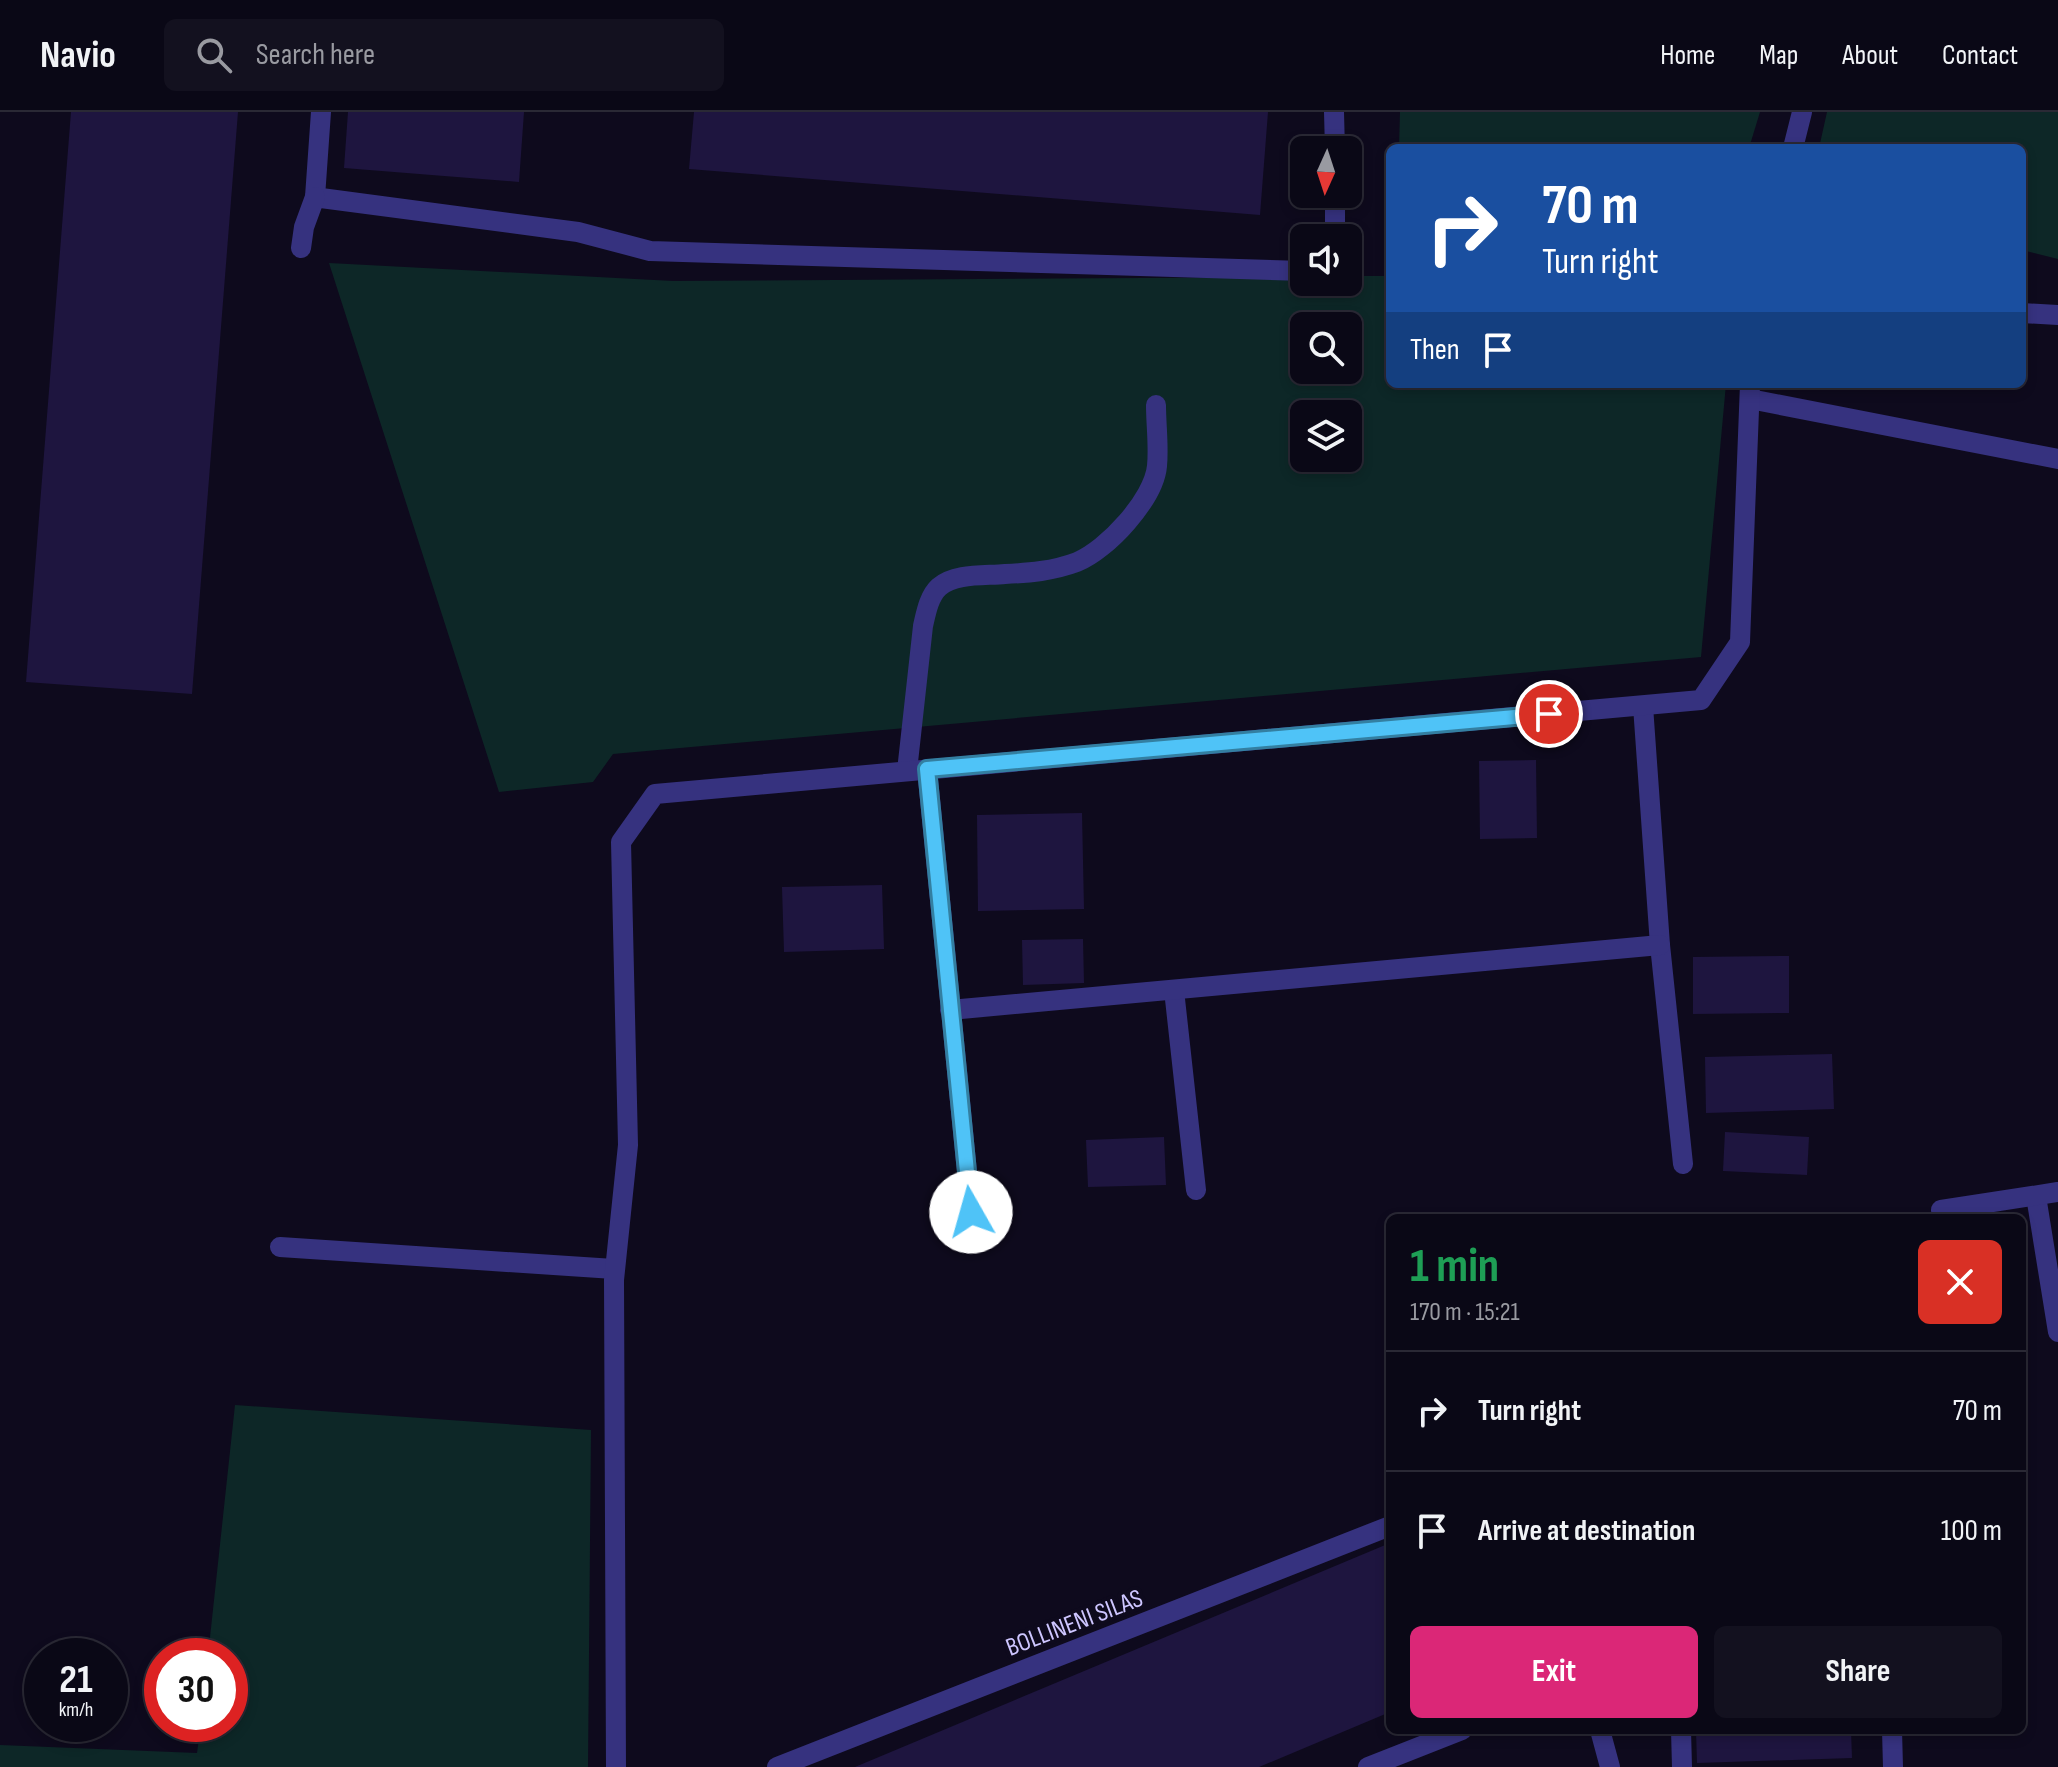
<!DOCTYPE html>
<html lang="en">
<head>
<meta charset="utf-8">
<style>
	:root { --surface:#0a0816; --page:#13111f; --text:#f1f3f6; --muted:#999aa1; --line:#2a2935; --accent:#db2777 }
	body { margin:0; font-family:"Sofia Sans Condensed",sans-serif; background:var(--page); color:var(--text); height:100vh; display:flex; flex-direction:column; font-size:30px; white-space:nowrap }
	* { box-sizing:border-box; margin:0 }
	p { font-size:26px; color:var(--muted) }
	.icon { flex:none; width:44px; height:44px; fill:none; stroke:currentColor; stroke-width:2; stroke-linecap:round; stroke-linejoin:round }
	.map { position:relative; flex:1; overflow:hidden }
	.drawer { position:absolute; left:1386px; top:1102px; width:640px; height:520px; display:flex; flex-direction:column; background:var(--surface); border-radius:12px; box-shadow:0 4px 12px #0003,0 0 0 2px var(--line) }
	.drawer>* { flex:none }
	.hud { position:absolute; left:1386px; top:32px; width:640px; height:244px; border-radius:12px; box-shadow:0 4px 12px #0003,0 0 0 2px var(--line); background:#1a4fa0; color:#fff; overflow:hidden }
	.needle { width:52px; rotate:183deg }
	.buttons { position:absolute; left:1290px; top:24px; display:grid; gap:16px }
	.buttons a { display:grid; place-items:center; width:72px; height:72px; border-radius:12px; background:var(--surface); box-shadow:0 4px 12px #0003,0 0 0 2px var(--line); font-size:40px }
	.speed { position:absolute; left:24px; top:1526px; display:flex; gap:16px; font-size:40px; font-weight:700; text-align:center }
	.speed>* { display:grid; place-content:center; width:104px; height:104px; border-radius:50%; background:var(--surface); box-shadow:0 4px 12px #0003,0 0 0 2px var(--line); line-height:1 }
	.speed small { font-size:20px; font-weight:400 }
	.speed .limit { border:12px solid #d22; background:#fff; color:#111 }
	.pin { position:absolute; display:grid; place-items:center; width:68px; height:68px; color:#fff; margin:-34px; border:4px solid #fff; border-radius:50%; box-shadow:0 2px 8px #0007 }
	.me { position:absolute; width:88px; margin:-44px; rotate:353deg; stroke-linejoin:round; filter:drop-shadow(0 0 6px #0008) }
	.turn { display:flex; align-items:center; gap:28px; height:168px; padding:0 24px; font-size:36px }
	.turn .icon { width:104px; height:104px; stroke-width:2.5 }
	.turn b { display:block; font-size:56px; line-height:68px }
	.then { display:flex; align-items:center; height:76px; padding:0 24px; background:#0003; gap:16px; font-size:30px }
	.round { display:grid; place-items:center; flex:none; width:84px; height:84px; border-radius:12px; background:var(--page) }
	.summary { display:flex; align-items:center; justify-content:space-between; height:136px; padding:0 24px }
	h1 { font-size:48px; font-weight:700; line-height:60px; color:#1e9e55 }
	.primary-button { display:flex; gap:16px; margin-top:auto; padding:16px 24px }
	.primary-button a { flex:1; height:92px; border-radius:12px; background:var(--accent); color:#fff; font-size:32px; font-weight:700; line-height:92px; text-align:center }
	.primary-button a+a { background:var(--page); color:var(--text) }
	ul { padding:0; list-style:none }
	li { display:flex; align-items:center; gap:24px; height:120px; padding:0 24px; border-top:2px solid var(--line) }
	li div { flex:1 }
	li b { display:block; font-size:30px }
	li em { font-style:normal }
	header { display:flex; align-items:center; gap:48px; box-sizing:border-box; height:112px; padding:0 40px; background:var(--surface); border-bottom:2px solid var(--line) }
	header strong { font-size:38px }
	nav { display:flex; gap:44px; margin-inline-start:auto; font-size:28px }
	.search { width:560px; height:72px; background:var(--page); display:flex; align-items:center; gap:20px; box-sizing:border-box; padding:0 28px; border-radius:12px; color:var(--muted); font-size:30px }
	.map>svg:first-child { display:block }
</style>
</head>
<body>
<header>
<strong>Navio</strong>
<div class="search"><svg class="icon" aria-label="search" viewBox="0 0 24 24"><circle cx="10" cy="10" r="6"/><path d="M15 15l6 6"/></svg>Search here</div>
<nav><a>Home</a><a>Map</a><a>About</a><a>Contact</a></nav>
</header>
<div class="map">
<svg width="2058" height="1655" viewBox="0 0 2058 1655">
	<rect width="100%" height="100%" fill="#0e0a1d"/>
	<!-- green -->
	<g fill="#0d2727" fill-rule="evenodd">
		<path d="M1400 0H1760L1749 36H1399Z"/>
		<path d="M1827 0H2058V147L2022 138V36H1819Z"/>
		<path d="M329 151 673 169 1304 165V170H1348V164H1390V272H1726L1701 545 613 642 593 670 499 680ZM1304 214H1348V258H1304ZM1304 302H1348V346H1304Z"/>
		<path d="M235 1293 591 1318 588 1655H0V1633L197 1641 201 1612H230V1544H208Z"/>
	</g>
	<!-- building -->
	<g fill="#1e153f">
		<path d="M71 0H238L192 582 26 570Z"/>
		<path d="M348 0H524L519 70 344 56Z"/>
		<path d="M694 0H1268L1260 103 689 57Z"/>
		<path d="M1536 648 1537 726 1480 727 1479 649Z"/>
		<path d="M1082 701 1084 797 978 799 977 703Z"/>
		<path d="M882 773 884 837 784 840 782 775Z"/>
		<path d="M1083 827 1084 871 1023 873 1022 828Z"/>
		<path d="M1789 844V901L1693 902V845Z"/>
		<path d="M1832 942 1834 997 1706 1001 1705 945Z"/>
		<path d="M1725 1020 1809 1025 1807 1063 1723 1059Z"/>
		<path d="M1164 1025 1166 1073 1088 1075 1086 1028Z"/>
		<path d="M1390 1431V1600L1259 1655H855Z"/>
		<path d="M1696 1618H1851L1852 1646 1697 1651Z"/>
	</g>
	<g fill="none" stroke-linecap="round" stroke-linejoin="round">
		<!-- minor -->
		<g stroke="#36327f" stroke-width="20">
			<path d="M321 0 315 85 321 86 578 120 650 139 1304 159"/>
			<path d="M1334 0 1335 38"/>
			<path d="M1793 36 1802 0"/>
			<path d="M1335 82V126"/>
			<path d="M301 136 304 115 315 85"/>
			<path d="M2022 201 2058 203"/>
			<path d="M1750 287 2058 347"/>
			<path d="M1643 594 1660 833 1683 1052"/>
			<path d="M927 657 971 1100"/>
			<path d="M907 659 923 514C926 501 929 484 939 475 955 461 985 464 1005 462 1029 461 1053 459 1077 450 1107 438 1154 387 1157 354 1159 335 1156 313 1156 293"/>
			<path d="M1174 878 1196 1078"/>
			<path d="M950 898 1660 833"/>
			<path d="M2036 1084 2058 1220"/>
			<path d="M1941 1098 2058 1080"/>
			<path d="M280 1135 614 1157"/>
			<path d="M1600 1618 1610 1655"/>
			<path d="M1681 1618 1682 1655"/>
			<path d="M1892 1618 1893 1655"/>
			<path d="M616 1655 614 1168 628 1033 621 730 655 682 1701 588 1740 530 1750 272"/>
			<path d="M777 1655 1390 1414"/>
			<path d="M1368 1655 1462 1618"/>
		</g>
	</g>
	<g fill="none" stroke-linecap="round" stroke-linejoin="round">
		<!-- route casing -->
		<g stroke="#337fa1" stroke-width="20">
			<path id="route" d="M971 1100 927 657 1549 602"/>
		</g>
		<!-- route -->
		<use href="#route" stroke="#4fc3f7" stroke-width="14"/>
	</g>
	<g text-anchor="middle" stroke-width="8" stroke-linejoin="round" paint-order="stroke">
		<!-- street labels -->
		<g font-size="26" fill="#cec6ff" stroke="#0e0a1d">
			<text transform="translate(1074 1510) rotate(-21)" y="9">BOLLINENI SILAS</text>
		</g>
	</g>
</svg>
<div class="buttons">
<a><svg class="needle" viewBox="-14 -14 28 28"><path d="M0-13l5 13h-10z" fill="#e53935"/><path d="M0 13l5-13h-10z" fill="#999aa1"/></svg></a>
<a><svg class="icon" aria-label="sound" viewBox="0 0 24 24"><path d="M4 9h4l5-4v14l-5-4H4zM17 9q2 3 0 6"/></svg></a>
<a><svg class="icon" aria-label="search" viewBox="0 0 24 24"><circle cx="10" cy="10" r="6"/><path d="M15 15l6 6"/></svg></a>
<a><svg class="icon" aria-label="layers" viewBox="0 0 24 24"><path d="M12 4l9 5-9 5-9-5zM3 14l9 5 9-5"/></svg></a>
</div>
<div class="speed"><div>21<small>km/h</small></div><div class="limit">30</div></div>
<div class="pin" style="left:1549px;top:602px;background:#d93025"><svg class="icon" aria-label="arrive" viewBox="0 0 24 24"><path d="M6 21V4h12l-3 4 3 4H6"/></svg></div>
<svg class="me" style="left:971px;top:1100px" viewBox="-20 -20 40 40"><circle r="19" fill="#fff"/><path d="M0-13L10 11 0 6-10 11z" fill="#4fc3f7"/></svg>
<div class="hud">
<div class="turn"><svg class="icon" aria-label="right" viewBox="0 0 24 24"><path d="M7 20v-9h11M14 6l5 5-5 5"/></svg><div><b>70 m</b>Turn right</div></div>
<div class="then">Then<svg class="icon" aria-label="arrive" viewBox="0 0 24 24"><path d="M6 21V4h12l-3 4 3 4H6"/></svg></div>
</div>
<section class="drawer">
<div class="summary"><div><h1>1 min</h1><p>170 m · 15:21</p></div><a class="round" style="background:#d93025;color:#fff"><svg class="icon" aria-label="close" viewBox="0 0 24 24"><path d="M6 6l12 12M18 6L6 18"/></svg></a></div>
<ul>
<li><svg class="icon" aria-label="right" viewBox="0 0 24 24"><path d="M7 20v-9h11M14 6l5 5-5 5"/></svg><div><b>Turn right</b></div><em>70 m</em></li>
<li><svg class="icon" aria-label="arrive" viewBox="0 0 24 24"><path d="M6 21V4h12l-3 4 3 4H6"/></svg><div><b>Arrive at destination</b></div><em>100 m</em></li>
</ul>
<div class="primary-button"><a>Exit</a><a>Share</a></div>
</section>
</div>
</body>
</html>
